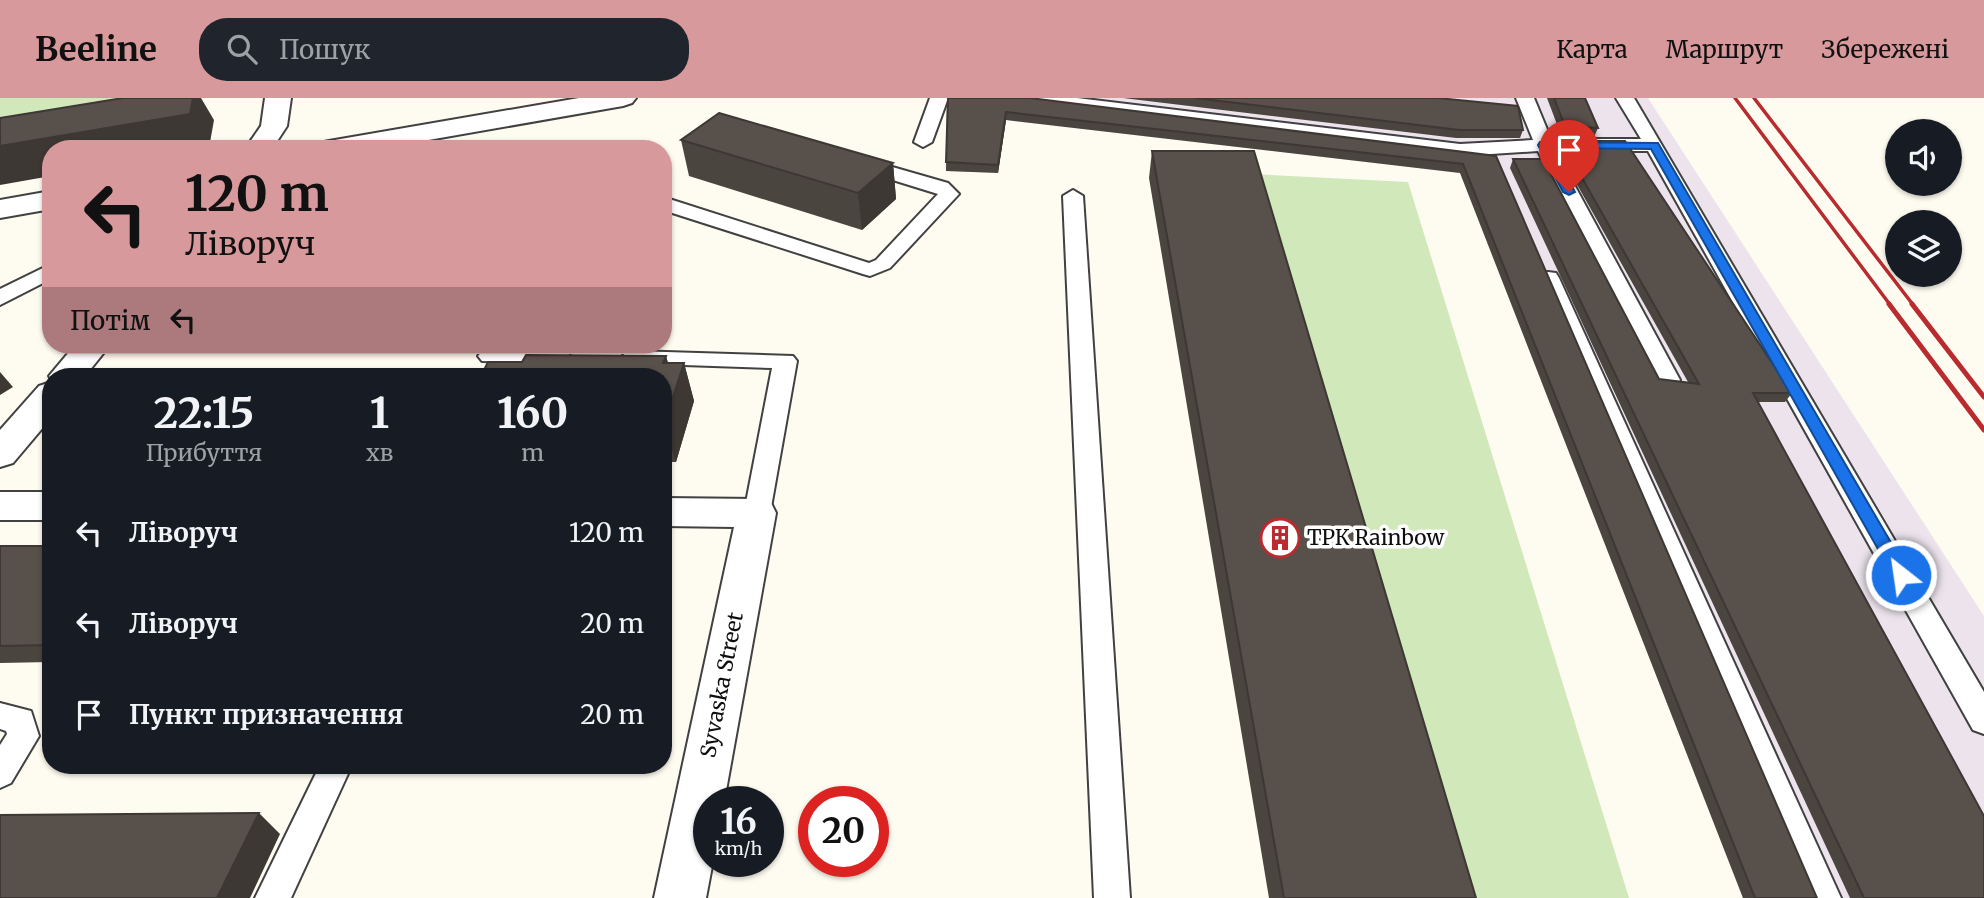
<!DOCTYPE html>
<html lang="uk">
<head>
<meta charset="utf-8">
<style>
	:root { --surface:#171b24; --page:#20242c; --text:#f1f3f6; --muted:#9ea1a6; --accent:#d8999c }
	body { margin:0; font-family:Merriweather,serif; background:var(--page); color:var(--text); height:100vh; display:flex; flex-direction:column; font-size:26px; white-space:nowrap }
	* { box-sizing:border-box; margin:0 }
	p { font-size:23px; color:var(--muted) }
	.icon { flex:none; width:38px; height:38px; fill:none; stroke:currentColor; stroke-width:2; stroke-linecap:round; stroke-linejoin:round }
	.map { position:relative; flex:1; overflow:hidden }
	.drawer { position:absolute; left:42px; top:270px; width:630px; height:406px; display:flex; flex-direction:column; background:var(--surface); border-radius:28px; box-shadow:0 2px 5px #0004 }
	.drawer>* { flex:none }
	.top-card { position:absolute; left:42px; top:42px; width:630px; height:214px; border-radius:28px; box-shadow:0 2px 5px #0004; background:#d8999c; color:#111; overflow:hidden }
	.fabs { position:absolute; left:1885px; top:21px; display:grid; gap:14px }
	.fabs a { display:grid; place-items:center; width:77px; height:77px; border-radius:50%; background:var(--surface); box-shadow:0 2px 5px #0004; font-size:35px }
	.speed { position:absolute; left:693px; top:688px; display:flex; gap:14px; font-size:35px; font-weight:700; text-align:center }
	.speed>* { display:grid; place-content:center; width:91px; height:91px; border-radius:50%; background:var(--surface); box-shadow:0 2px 5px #0004; line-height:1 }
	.speed small { font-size:18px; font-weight:400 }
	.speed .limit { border:10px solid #d22; background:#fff; color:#111 }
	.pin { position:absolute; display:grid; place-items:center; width:60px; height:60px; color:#fff; margin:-72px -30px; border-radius:50% 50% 50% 0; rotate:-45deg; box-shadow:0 0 7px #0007 }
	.pin .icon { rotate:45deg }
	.me { position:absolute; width:77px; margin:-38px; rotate:330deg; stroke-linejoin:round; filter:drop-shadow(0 0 5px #0008) }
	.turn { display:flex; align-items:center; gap:24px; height:147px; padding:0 28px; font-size:32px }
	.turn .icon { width:91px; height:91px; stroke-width:2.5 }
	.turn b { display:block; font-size:49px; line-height:60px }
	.then { display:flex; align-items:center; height:66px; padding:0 28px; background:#0003; gap:14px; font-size:26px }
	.eta { display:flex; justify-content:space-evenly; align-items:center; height:119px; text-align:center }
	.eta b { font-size:42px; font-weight:700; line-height:49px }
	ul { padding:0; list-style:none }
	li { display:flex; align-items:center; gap:21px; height:91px; padding:0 28px }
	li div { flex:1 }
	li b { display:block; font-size:26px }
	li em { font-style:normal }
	header { display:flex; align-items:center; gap:42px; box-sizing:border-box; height:98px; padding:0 35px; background:var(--accent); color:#111 }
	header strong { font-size:33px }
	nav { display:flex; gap:38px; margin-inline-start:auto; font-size:24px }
	.search { width:490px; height:63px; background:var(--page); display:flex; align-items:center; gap:18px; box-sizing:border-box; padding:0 24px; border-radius:28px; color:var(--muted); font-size:26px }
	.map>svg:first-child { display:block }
</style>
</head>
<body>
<header>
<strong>Beeline</strong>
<div class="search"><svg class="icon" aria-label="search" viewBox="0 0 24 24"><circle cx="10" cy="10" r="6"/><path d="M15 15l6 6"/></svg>Пошук</div>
<nav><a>Карта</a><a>Маршрут</a><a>Збережені</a></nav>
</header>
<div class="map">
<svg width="1984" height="800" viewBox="0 0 1984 800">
	<rect width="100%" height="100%" fill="#fefcf0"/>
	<!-- industrial -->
	<path fill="#ece3ed" d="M952 0H1648L1984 518V800H1743L1460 75 1006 22 998 75 946 73Z"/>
	<!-- green -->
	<g fill="#d1e8bb">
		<path d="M0 0H156L0 26Z"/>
		<path d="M1253 76 1408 84 1629 800H1457Z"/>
	</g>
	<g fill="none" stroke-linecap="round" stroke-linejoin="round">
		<!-- service casing -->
		<g stroke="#414141" stroke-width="4">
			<g id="service">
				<path d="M930 0H948L932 44 923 49 914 44Z"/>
				<path d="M1025 0H1077L1460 46 1533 42 1516 0H1534L1551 41H1641L1616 0H1634L1984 594V636L1973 632 1648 53H1556L1680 282 1676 287 1668 290 1660 287 1656 282 1538 53 1460 58 1034 5Z"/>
				<path d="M861 60 948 85 959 96 890 170 870 178 863 176 663 112V99L869 165 876 162 938 96 854 70 852 66 854 62Z"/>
				<path d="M1073 92 1083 98 1130 800H1094L1063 98Z"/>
				<path d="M51 166V181L0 207V191Z"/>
				<path d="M1548 174 1556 175 1559 180 1841 800H1805L1537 180 1540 175Z"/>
				<path d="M490 251 559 252 567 254 571 259 567 264 559 266 482 263 478 258 482 253Z"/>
				<path d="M633 253 793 258 797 263 770 415 766 422 757 425 748 422 744 415 772 270 625 265 621 260 625 255Z"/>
				<path d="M0 605 31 613 39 638 11 685 0 690V647L7 636 6 633 0 631Z"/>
				<path d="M320 667H352L291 800H255Z"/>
			</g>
		</g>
		<!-- minor casing -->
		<g stroke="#414141" stroke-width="4">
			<g id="minor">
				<path d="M265 0H291L287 28 272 51H245L261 28Z"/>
				<path d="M579 0H636L632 5 623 8 377 51H316L319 45 329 43Z"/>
				<path d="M51 93V111L0 120V102Z"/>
				<path d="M75 247H110L85 278H51V281L49 278Z"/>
				<path d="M51 284V320L13 365 0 369V332L39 288Z"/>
				<rect x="0" y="394" width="51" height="28"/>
				<path d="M663 400 757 401 771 405 776 415 724 704H709V763H713L706 800H654L734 429 663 428Z"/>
			</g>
		</g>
		<!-- service -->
		<use href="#service" fill="#fff" fill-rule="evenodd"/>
		<!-- minor -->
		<use href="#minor" fill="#fff" fill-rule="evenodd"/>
		<!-- rail-far1 -->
		<g stroke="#b92b2e" stroke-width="3.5">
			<path d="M1735 0 1891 208"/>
			<path d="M1754 0 1914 208"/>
		</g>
		<!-- rail -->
		<g stroke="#b92b2e" stroke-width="5">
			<path d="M1889 206 1984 332"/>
			<path d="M1912 206 1984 299"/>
		</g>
	</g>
	<!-- wall -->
	<g fill="#4b4540">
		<path d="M1123 0H1438L1523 32 1520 40H1456Z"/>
		<path d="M1547 0H1585L1598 30 1594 39 1561 37Z"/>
		<path d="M947 2 1496 58 1817 800H1743L1460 75 1006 22 998 75 946 73Z"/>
		<path d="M681 42 893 65 896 101 862 132 689 78Z"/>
		<path d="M1561 43 1792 295 1785 304H1758L1984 800H1850L1510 70 1513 61 1659 281 1688 284 1557 51Z"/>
		<path d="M1152 53 1476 800H1269L1149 80Z"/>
		<path d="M666 258 668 265H684L694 303 676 364H663V278L522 264Z"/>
		<path d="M0 448H51V564L0 565Z"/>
	</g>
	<!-- shaded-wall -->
	<g fill="#3d3834">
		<path d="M193 0H201L214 22 209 50 51 51V78L0 87V48Z"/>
		<path d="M1006 14V22L998 75V67Z"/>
		<path d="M893 65 896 101 862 132 858 95Z"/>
		<path d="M666 258 675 292 684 265 694 303 676 364 664 326 663 265Z"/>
		<path d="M0 274 13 289 0 297Z"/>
		<path d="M259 715 280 736 250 800H217Z"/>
	</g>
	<!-- building -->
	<g fill="#57504b" stroke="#3d3834" stroke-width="2">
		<path d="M123 0H193L190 16 0 48V20Z"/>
		<path d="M948 0H1030L1496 58 1817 800H1755L1463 66 1006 14 998 67 946 64Z"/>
		<path d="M1195 0H1438L1518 8 1523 32H1459Z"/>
		<path d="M1554 0H1585L1598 30 1565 28Z"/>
		<path d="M719 15 893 65 858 95 681 42Z"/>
		<path d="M1561 43H1625L1792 295H1753L1984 718V800H1864L1513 61H1543L1659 281 1699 286Z"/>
		<path d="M1152 53H1254L1476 800H1284Z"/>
		<path d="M526 257 666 258 663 265H684L664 326H663V278H481L488 264H522Z"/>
		<path d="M0 448H51V547L0 548Z"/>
		<path d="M259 715 217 800H0V717Z"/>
	</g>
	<!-- route -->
	<path fill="#1a73e8" stroke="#114b97" stroke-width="2" d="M1540 44 1658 45 1907 472 1909 477 1907 481H1895L1651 51 1551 50 1575 94 1569 97 1563 94 1538 47Z"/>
	<!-- icons -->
	<defs>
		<g id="building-ring" transform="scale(2.0125)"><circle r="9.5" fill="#fff" stroke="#b92b2e" stroke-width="1.5"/><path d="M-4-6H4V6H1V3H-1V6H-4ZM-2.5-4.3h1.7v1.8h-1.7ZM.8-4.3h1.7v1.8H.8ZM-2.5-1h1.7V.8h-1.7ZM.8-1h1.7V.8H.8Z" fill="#b92b2e"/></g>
	</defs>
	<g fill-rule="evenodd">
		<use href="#building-ring" x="1280" y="440"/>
	</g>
	<g text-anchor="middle" stroke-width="7" stroke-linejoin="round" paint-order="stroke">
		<!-- poi labels -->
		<g font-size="21" fill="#0e0e0e" stroke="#fff" text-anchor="start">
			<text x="1307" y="447">ТРК Rainbow</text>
		</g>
		<!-- street labels -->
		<g font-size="21" fill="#0e0e0e" stroke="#fff">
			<text transform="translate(722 587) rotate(-79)" y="7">Syvaska Street</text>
		</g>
	</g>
</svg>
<div class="fabs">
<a><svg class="icon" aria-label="sound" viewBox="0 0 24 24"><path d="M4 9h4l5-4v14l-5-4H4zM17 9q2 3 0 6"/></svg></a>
<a><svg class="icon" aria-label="layers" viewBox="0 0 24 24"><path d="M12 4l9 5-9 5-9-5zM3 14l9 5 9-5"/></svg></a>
</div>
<div class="speed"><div>16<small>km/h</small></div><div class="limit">20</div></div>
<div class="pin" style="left:1569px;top:94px;background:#d93025"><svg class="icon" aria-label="arrive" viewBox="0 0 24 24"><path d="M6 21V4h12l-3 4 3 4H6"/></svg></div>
<svg class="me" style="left:1901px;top:477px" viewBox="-20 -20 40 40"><circle r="17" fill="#1a73e8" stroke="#fff" stroke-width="3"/><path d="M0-11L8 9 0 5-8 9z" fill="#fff"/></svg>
<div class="top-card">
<div class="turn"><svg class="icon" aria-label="left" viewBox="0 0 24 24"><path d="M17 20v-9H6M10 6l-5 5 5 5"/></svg><div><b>120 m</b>Ліворуч</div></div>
<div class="then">Потім<svg class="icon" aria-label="left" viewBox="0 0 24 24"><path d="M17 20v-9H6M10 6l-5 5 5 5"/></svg></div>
</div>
<section class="drawer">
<div class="eta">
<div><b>22:15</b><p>Прибуття</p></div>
<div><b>1</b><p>хв</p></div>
<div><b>160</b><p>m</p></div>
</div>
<ul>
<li><svg class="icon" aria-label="left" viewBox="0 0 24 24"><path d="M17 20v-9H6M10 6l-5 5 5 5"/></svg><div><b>Ліворуч</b></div><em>120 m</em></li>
<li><svg class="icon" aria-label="left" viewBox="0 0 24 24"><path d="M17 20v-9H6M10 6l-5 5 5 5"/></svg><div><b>Ліворуч</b></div><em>20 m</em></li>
<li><svg class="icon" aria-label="arrive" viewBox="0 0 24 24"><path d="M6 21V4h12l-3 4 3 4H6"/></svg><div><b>Пункт призначення</b></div><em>20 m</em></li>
</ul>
</section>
</div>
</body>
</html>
